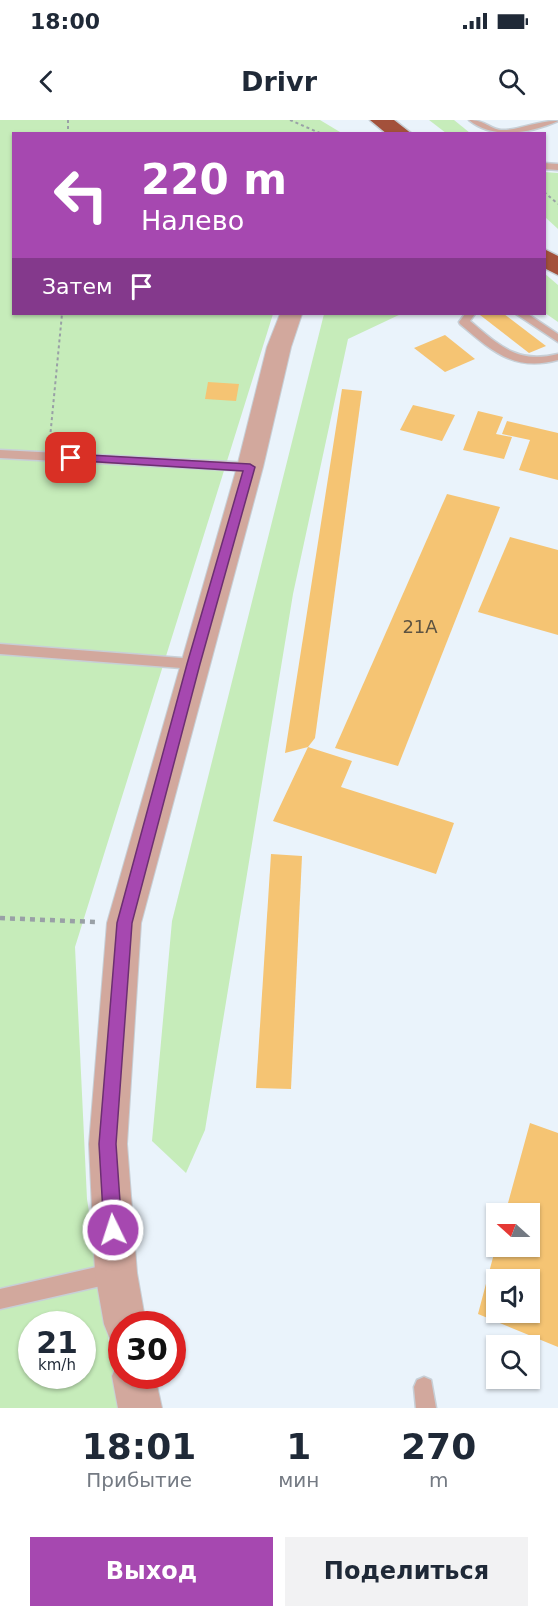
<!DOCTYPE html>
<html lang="ru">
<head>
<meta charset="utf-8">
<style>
	:root { --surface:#fff; --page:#f2f2f3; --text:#1f2937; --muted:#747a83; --accent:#a648b0 }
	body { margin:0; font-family:"DejaVu Sans",sans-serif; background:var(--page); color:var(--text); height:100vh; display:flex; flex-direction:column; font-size:22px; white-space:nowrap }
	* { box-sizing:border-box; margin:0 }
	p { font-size:20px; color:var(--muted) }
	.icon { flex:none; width:33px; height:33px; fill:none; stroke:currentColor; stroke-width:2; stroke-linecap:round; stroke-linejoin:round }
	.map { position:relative; height:1288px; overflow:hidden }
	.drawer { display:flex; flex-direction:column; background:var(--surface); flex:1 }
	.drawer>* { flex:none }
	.top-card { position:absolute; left:12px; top:12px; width:534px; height:183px; border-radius:0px; box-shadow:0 2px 4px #0004; background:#a648b0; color:#fff; overflow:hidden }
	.needle { width:39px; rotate:291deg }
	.buttons { position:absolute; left:486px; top:1083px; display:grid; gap:12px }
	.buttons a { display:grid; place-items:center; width:54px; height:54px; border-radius:0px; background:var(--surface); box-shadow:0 2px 4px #0004; font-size:30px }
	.speed { position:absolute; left:18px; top:1191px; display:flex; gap:12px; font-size:30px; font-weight:700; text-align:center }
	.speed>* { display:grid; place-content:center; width:78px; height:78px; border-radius:50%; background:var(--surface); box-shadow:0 2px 4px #0004; line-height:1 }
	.speed small { font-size:15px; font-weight:400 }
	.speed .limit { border:9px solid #d22; background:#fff; color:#111 }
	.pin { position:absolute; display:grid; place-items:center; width:51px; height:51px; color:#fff; margin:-26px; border-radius:12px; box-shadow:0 3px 9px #0006 }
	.me { position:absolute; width:66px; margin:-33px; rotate:356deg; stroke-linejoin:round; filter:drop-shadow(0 0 4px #0008) }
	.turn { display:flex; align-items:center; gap:21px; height:126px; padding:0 30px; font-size:27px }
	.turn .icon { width:78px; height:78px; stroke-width:2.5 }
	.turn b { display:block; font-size:42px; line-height:51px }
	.then { display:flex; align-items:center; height:57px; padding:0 30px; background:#0003; gap:12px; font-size:22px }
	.eta { display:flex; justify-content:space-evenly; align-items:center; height:102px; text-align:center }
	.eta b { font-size:36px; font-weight:700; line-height:42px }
	.action { display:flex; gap:12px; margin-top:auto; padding:12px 30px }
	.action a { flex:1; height:69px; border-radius:0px; background:var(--accent); color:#fff; font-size:24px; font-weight:700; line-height:69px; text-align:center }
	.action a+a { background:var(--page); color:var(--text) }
	.status { display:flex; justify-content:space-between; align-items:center; height:42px; padding:0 30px; background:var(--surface); direction:ltr }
	.status svg { height:16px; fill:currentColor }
	header { display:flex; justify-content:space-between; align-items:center; height:78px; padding:0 30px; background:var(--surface); font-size:27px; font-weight:700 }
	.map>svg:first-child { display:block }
</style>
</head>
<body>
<div class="status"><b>18:00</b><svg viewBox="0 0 49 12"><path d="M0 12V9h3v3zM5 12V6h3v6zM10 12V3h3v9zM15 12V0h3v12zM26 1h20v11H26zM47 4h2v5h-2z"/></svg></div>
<header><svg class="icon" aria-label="back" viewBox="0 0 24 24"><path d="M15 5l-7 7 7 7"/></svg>Drivr<svg class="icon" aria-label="search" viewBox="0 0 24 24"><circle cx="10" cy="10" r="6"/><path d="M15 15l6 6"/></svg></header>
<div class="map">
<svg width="558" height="1288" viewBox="0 0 558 1288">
	<rect width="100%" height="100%" fill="#eaf3fb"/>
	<!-- green -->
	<g fill="#c6ecba" fill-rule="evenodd">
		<path d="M0 0H320L340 12 339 13 14 14V194H273L75 827 87 1079 119 1288H0ZM32 1204H82V1256H32Z"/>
		<path d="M429 0H454L470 13H446Z"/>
		<path d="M544 52 558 53V109L545 97Z"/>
		<path d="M544 153 558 165V202L545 193Z"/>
		<path d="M324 194H401L348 219 293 474 205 1010 186 1053 152 1021 172 801Z"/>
	</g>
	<!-- building -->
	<g fill="#f5c473" fill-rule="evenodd">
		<path d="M484 194H504L546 226 529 233 480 195Z"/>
		<path d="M445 215 475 239 445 252 414 228Z"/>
		<path d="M208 262 239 264 236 281 205 279Z"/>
		<path d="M342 269 362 271 315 618 308 627 285 633Z"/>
		<path d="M413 285 455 295 442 321 400 310Z"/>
		<path d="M478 291 503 297 496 314 512 317 504 339 463 330Z"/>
		<path d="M507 301 558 313V360L519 350 530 320 502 314Z"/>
		<path d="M447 374 500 387 398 646 335 628Z"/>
		<path d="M510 417 558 430V515L478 492Z"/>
		<path d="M308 627 352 641 341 667 454 703 436 754 273 701Z"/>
		<path d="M271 734 302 736 291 969 256 968Z"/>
		<path d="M530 1003 558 1013V1227L478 1194 496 1126H530V1094H505ZM496 1160H530V1192H496Z"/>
	</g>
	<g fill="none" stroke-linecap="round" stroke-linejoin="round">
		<!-- lane casing -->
		<g stroke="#c7cfd6" stroke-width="3">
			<g id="lane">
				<path d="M469 0C485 0 490 9 501 10 517 11 538 0 558 1 531 13 493 20 469 0Z"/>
				<path d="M544 43 558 44V50L544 49Z"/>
				<path d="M465 194H475L470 201C500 226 517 244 558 234V240C514 252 492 231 460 204L459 202Z"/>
				<path d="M516 194H528L558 214V222Z"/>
				<path d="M0 330 250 343 256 347 250 351 0 338Z"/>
				<path d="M0 524 194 539 201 544 194 549 0 534Z"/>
				<path d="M114 1143 121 1146 124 1153 121 1160 114 1163 0 1189V1169Z"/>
				<path d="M424 1257 431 1260 436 1288H416L414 1267 417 1260Z"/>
			</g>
		</g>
		<!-- street casing -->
		<g stroke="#c7cfd6" stroke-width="2">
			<g id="street">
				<path d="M280 194H302L291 227 263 347 141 803 127 1024 137 1153 146 1204H122V1224L110 1219 104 1204 95 1153 89 1024 107 803 237 347 267 227Z"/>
				<path d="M122 1240V1256H155L162 1288H118L112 1256 119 1241Z"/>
			</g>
		</g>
		<!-- highway casing -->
		<g stroke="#c7cfd6" stroke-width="3">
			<g id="highway">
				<path d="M370 0H394L412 14H387Z"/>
				<path d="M544 129 558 136V155L544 148Z"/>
			</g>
		</g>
		<!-- path-far2 -->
		<g stroke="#99a0a6" stroke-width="2" stroke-dasharray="3 3" stroke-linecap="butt">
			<path d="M68 0V14"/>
			<path d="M290 0 322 14"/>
			<path d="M544 72 558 84"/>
			<path d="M50 318 62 194"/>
		</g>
		<!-- path-far1 -->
		<path stroke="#99a0a6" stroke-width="4" stroke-dasharray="4.5 4.5" stroke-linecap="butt" d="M50 321V316"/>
		<!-- path -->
		<path stroke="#99a0a6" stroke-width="4.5" stroke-dasharray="5 5" stroke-linecap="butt" d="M0 798 95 802"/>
		<!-- lane -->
		<use href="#lane" fill="#d2a89d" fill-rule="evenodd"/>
		<!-- street -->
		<use href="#street" fill="#d2a89d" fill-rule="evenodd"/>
		<!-- highway -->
		<use href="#highway" fill="#a3513b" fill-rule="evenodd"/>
	</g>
	<!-- route -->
	<path fill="#a648b0" stroke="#6c2f72" stroke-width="1.5" d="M71 334 250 344 255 347 200 544 132 803 116 1024 122 1110 119 1116 113 1119 107 1116 104 1110 99 1024 117 803 187 544 243 351 67 340V335Z"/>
	<g text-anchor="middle" stroke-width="6" stroke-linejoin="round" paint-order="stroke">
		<!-- number labels -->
		<g font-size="18" fill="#5d5341">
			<text x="420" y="513">21А</text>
		</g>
	</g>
</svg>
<div class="buttons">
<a><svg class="needle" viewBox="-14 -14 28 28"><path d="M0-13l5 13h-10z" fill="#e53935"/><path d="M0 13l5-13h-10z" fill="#747a83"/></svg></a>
<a><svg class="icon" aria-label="sound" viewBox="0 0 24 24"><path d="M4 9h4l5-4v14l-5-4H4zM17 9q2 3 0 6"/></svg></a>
<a><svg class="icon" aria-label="search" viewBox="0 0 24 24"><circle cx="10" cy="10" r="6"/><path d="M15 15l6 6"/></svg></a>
</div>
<div class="speed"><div>21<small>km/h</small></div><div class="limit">30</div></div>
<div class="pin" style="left:71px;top:338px;background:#d93025"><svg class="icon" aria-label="arrive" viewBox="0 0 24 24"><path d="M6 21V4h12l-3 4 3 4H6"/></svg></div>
<svg class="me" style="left:113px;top:1110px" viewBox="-20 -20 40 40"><circle r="17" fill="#a648b0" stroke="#fff" stroke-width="3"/><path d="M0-11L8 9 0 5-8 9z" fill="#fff"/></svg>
<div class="top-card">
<div class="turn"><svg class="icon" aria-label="left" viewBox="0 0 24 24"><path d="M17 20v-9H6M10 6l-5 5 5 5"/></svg><div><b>220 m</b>Налево</div></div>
<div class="then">Затем<svg class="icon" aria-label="arrive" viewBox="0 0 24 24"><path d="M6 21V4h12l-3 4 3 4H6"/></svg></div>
</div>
</div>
<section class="drawer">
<div class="eta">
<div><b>18:01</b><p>Прибытие</p></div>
<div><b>1</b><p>мин</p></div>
<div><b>270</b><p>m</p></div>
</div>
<div class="action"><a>Выход</a><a>Поделиться</a></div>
</section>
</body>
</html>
